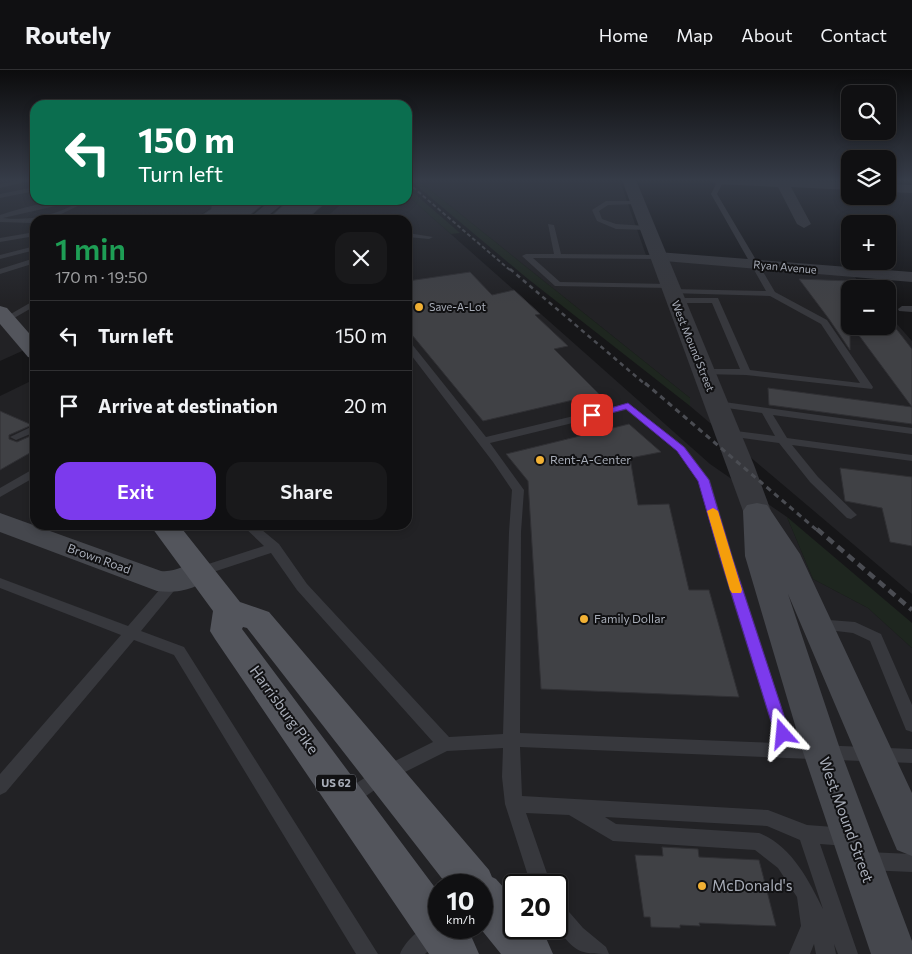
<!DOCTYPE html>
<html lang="en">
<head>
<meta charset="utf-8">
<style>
	:root { --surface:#101012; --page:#19191b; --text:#f1f3f6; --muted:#9c9d9f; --line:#303032; --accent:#7c3aed }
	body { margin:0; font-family:Commissioner,sans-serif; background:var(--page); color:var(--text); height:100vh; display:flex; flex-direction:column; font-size:19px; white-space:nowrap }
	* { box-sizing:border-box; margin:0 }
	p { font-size:16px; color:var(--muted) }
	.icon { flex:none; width:28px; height:28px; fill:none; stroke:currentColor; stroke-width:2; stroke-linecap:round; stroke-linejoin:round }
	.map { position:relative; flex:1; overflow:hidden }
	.panel { position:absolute; left:30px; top:145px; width:382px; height:315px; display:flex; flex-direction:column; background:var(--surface); border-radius:15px; box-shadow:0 2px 8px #0003,0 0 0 1px var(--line) }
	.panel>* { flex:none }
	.banner { position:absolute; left:30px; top:30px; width:382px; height:105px; border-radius:15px; box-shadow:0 2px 8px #0003,0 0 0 1px var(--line); background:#0b6e4f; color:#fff; overflow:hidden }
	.tools { position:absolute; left:841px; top:15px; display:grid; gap:10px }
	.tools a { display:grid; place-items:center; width:55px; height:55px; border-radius:10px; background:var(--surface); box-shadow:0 2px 8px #0003,0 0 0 1px var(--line); font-size:25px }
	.speed { position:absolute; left:428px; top:804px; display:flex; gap:10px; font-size:25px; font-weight:700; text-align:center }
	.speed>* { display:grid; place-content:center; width:65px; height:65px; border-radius:50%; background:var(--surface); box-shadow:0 2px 8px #0003,0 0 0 1px var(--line); line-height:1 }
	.speed small { font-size:12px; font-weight:400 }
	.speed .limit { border:2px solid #111; border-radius:8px; background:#fff; color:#111 }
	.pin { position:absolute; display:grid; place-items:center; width:42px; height:42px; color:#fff; margin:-21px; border-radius:10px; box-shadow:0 2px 8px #0006 }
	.me { position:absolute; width:55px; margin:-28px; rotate:342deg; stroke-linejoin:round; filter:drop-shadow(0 0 4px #0008) }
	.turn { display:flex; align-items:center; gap:18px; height:105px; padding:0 25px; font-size:22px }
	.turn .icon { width:65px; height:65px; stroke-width:2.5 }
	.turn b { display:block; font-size:35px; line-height:42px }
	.round { display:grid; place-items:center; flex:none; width:52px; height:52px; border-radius:15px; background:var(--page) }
	.headline { display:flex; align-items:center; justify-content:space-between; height:85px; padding:0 25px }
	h1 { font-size:30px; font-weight:600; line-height:38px; color:#1e9e55 }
	.button { display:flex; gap:10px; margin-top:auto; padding:10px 25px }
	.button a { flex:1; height:58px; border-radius:15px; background:var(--accent); color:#fff; font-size:20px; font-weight:600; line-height:58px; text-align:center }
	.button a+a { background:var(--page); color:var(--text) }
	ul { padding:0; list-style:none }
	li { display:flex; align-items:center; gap:15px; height:70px; padding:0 25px; border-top:1px solid var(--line) }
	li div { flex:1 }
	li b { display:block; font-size:19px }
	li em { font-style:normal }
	header { display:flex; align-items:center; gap:30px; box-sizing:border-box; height:70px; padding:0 25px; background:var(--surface); border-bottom:1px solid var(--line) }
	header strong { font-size:24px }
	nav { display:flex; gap:28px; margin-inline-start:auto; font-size:18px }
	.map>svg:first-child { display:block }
</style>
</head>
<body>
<header>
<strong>Routely</strong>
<nav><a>Home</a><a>Map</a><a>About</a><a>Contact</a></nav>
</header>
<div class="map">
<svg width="912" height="884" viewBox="0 0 912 884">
	<rect width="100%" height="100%" fill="#161618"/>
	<!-- built -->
	<g fill="#222225" fill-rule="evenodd">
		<path d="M0 111H35V130H222L193 150H35V282L31 277 0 291Z"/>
		<path d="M419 111H620L647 188 853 205 865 219H850V256H888V244L912 271V524L690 336V328Z"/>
		<path d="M408 126 710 394 787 447 813 509 868 538 912 578V884H0V326L35 309V455H408V150H323L346 130H408ZM439 815H481V858H439ZM514 815H556V858H514Z"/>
	</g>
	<!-- green -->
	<g fill="#1e261f">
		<path d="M411 111H419L690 328V336L528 209Z"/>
		<path d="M408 118 460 163 451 164 408 126Z"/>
		<path d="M787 447 912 553V578L868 538 813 509Z"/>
	</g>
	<!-- building -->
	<g fill="#404145" stroke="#303034">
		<path d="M212 130H268L249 146H244L238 150H207L213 146 202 145 211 139Z"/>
		<path d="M288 131 324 134 307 149 269 148Z"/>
		<path d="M470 202 492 225 514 220 540 244 535 245 568 276 554 279 599 324 483 351 408 260V211Z"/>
		<path d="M799 209 850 211V280L829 249Z"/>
		<path d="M852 256H894L912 279V354L769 335 768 318 912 337Z"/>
		<path d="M0 341 32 355 9 365V369L17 372 35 364V380L0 400Z"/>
		<path d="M629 354 661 382 630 388 638 435 669 434 689 520H709L739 627 541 619 528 411 506 384Z"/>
		<path d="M840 398 912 407V476L890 472 882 438 845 431Z"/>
		<path d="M662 777 698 779 699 787 759 790 776 856 699 853 700 856 680 855V858L651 857 650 847H644L635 785 663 786Z"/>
	</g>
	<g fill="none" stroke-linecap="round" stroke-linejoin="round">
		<!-- service -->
		<g fill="#37383d" fill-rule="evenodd">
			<path d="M19 110H34L0 118V114Z"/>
			<path d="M713 110H720L722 114 717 124 775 222 827 250 873 317 872 319 746 305 701 304V300L704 299H740L712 233H675L672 232V228H718L750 300 860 313 821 254 770 226 669 223 668 221 672 219 766 221 711 124 716 114Z"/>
			<path d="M35 117V121L0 128V124Z"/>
			<path d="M76 130 84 133 55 147 35 150V152L31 153 0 152V145C25 137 50 130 76 130ZM64 134H75C53 146 28 151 3 148Z"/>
			<path d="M606 131H639L640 132 637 134 608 135 599 141 602 149 616 154 647 156 651 158 647 160 616 159 597 151 592 140Z"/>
			<path d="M548 154 554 155 561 184 658 185 662 187 658 189 533 188 560 212 670 214 674 216 670 218 555 216 522 186 526 184H554Z"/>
			<path d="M35 162V166L0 172V168Z"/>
			<path d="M408 163 433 167 429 169 408 167Z"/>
			<path d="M35 176V180L0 189V185Z"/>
			<path d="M35 188V193L0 204V199Z"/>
			<path d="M35 230V236L9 251 2 249Z"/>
			<path d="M902 236H912V242L899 241 898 239Z"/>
			<path d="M408 272 411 273 486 367 628 333 685 377 710 410 733 487 794 674 912 679V693L520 677 522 726 768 740 807 755 847 758 854 761 856 767 854 773 847 776 820 774 858 884H838L834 874 836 884H816L814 874 810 884H789L801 856 797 827 778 798 755 780 613 771 569 745 526 743 551 815H531L505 734 502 707 503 678 447 681 389 710 353 735 347 737 341 735 338 729 341 723 377 700 433 672 297 520 271 483 198 507 193 505 191 502 193 499 264 476 242 455H256L279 474 307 514 449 667 503 664 509 462 512 420 493 392 408 281ZM626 340 677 381 698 410 719 487 777 673 520 663 521 462 524 420 490 373ZM605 747 767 756 800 770 823 839C809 811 792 776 759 763L616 754Z"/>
			<path d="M717 331 912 358V364L773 345 787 368 912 385V391L792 375 818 407 857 445 851 449 847 448 810 412 779 373 728 366 723 363 728 360 775 366 762 343 713 336V332Z"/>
			<path d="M35 355V362L16 370 10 367Z"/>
			<path d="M35 398V407L0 427V418Z"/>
			<path d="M0 508 128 556 168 510H178L180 513 178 516 141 561 184 577 378 884H356L174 585 134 570 6 722 0 725V704L121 565 0 518Z"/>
			<path d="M816 549 855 552 881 564 912 635V662L906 660 904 655 870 571 853 563 811 558 809 554 811 550Z"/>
			<path d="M867 782 912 784V802L867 800 860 797 857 791 860 785Z"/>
			<path d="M556 832 563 835 583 858 606 877 609 884C577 884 577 882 556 858Z"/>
			<path d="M434 852 439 854V858H442L444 862 441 869 425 884H400C405 871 421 857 434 852Z"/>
		</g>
		<!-- minor -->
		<g fill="#37383d" fill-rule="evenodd">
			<path d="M710 110 850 112V120L791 117 811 154 804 158 797 154 778 117 716 114Z"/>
			<path d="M888 114 912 115V123L888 122Z"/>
			<path d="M271 130H287L263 150H247Z"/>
			<path d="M658 182 912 202V212L652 190 650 187 652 184Z"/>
		</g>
		<!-- tertiary -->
		<path fill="#37383d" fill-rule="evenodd" d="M622 110H636L754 395 771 441 767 447 757 449 747 447 743 441Z"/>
		<!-- secondary -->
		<g fill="#45474d" fill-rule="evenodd">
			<path d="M757 433 767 435 800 484 912 723V786L897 780 788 524 841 682 912 871V884H871L803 682 745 486 743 441 747 435Z"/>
			<path d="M0 443 161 501C179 503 189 489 209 495L213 502C202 519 176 524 157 521L0 462Z"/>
		</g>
		<!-- primary -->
		<g fill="#53555c" fill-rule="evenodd">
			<path d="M0 236 7 238 35 270V289L28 287 0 254Z"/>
			<path d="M150 455H179L240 532 269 542 489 800 492 807 496 809 514 829V858H538L546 868 553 884H501L480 858 481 815H447L247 558 243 557 242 559 439 823V858H465L472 868 479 884H429L215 569 210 561 213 541Z"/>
		</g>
		<!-- rail-far3 -->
		<path stroke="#4a4c52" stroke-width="2" stroke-dasharray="4 2.5" stroke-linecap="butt" d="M408 113 511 201"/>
		<!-- rail-far2 -->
		<path stroke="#4a4c52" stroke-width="2.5" stroke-dasharray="4.5 4" stroke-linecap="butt" d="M510 199 646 315"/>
		<!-- rail-far1 -->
		<path stroke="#4a4c52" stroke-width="3" stroke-dasharray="5.5 4.5" stroke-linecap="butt" d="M645 313 818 461"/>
		<!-- rail -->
		<path stroke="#4a4c52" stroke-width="4.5" stroke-dasharray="8 5.5" stroke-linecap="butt" d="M817 459 912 540"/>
	</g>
	<!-- sky -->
	<linearGradient id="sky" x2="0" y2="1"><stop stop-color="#0c0c0d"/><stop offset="0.47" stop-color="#363c48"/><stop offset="1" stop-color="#363c48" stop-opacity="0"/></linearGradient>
	<rect width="912" height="234" fill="url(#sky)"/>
	<!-- route -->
	<path fill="#7c3aed" stroke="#51269a" d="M628 333 684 377 709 410 732 487 790 664 788 669 783 671 777 669 775 664 720 487 698 411 677 381 626 339 592 348 587 345Z"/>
	<!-- slow -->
	<path fill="#f59e0b" d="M713 438 718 441 742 520 741 523H732L730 520 707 441Z"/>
	<!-- markers -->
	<g fill="#f2b134" stroke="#111113" stroke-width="2">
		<circle cx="419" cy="237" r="5"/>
		<circle cx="540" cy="390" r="5"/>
		<circle cx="584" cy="549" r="5"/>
		<circle cx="702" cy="816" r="5"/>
	</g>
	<g text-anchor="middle" stroke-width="4" stroke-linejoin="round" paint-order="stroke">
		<!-- far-street labels -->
		<g font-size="11" fill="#a8adb8" stroke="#111113">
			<text transform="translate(785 197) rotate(5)" y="4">Ryan Avenue</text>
			<text transform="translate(693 276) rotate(68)" y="4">West Mound Street</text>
		</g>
		<!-- far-poi labels -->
		<g font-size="11" fill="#a8adb8" stroke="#111113" text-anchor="start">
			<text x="429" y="241">Save-A-Lot</text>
		</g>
		<!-- shield labels -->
		<rect fill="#111113" stroke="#7b7e86" stroke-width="1" x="316" y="704.5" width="40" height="17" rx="4"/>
		<g font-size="11" font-weight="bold" fill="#a8adb8">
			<text x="336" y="717">US 62</text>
		</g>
		<!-- poi labels -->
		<g font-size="12" fill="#a8adb8" stroke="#111113" text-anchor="start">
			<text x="550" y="394">Rent-A-Center</text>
			<text x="594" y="553">Family Dollar</text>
		</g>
		<!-- street labels -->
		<g font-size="12" fill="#a8adb8" stroke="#111113">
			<text transform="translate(99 489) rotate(20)" y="4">Brown Road</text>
		</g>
		<!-- near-street labels -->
		<g font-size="15" fill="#a8adb8" stroke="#111113">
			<text transform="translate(284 640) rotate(54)" y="5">Harrisburg Pike</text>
			<text transform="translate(846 750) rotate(70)" y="5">West Mound Street</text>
		</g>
		<!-- near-poi labels -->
		<g font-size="15" fill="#a8adb8" stroke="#111113" text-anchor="start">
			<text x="712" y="821">McDonald's</text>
		</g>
	</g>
</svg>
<div class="tools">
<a><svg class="icon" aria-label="search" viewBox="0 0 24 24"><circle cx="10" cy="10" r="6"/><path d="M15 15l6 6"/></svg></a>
<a><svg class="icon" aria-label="layers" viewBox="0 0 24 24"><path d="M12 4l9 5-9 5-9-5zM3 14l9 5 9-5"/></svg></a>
<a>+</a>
<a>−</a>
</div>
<div class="speed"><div>10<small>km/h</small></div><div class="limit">20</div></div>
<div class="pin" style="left:592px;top:345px;background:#d93025"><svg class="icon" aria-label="arrive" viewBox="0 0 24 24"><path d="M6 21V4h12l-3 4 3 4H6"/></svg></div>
<svg class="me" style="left:783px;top:664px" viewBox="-20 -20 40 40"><path d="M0-17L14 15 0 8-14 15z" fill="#7c3aed" stroke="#fff" stroke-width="4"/></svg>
<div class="banner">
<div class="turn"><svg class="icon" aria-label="left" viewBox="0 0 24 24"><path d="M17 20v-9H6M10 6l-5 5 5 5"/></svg><div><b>150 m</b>Turn left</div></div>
</div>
<section class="panel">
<div class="headline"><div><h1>1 min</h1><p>170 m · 19:50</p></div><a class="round"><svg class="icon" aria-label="close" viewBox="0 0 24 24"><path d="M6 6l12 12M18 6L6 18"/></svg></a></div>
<ul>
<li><svg class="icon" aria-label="left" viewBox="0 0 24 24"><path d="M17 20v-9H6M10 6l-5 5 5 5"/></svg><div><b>Turn left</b></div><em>150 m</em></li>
<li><svg class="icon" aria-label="arrive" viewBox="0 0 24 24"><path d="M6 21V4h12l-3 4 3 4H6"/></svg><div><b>Arrive at destination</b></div><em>20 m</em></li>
</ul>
<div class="button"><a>Exit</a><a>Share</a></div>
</section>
</div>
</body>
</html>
